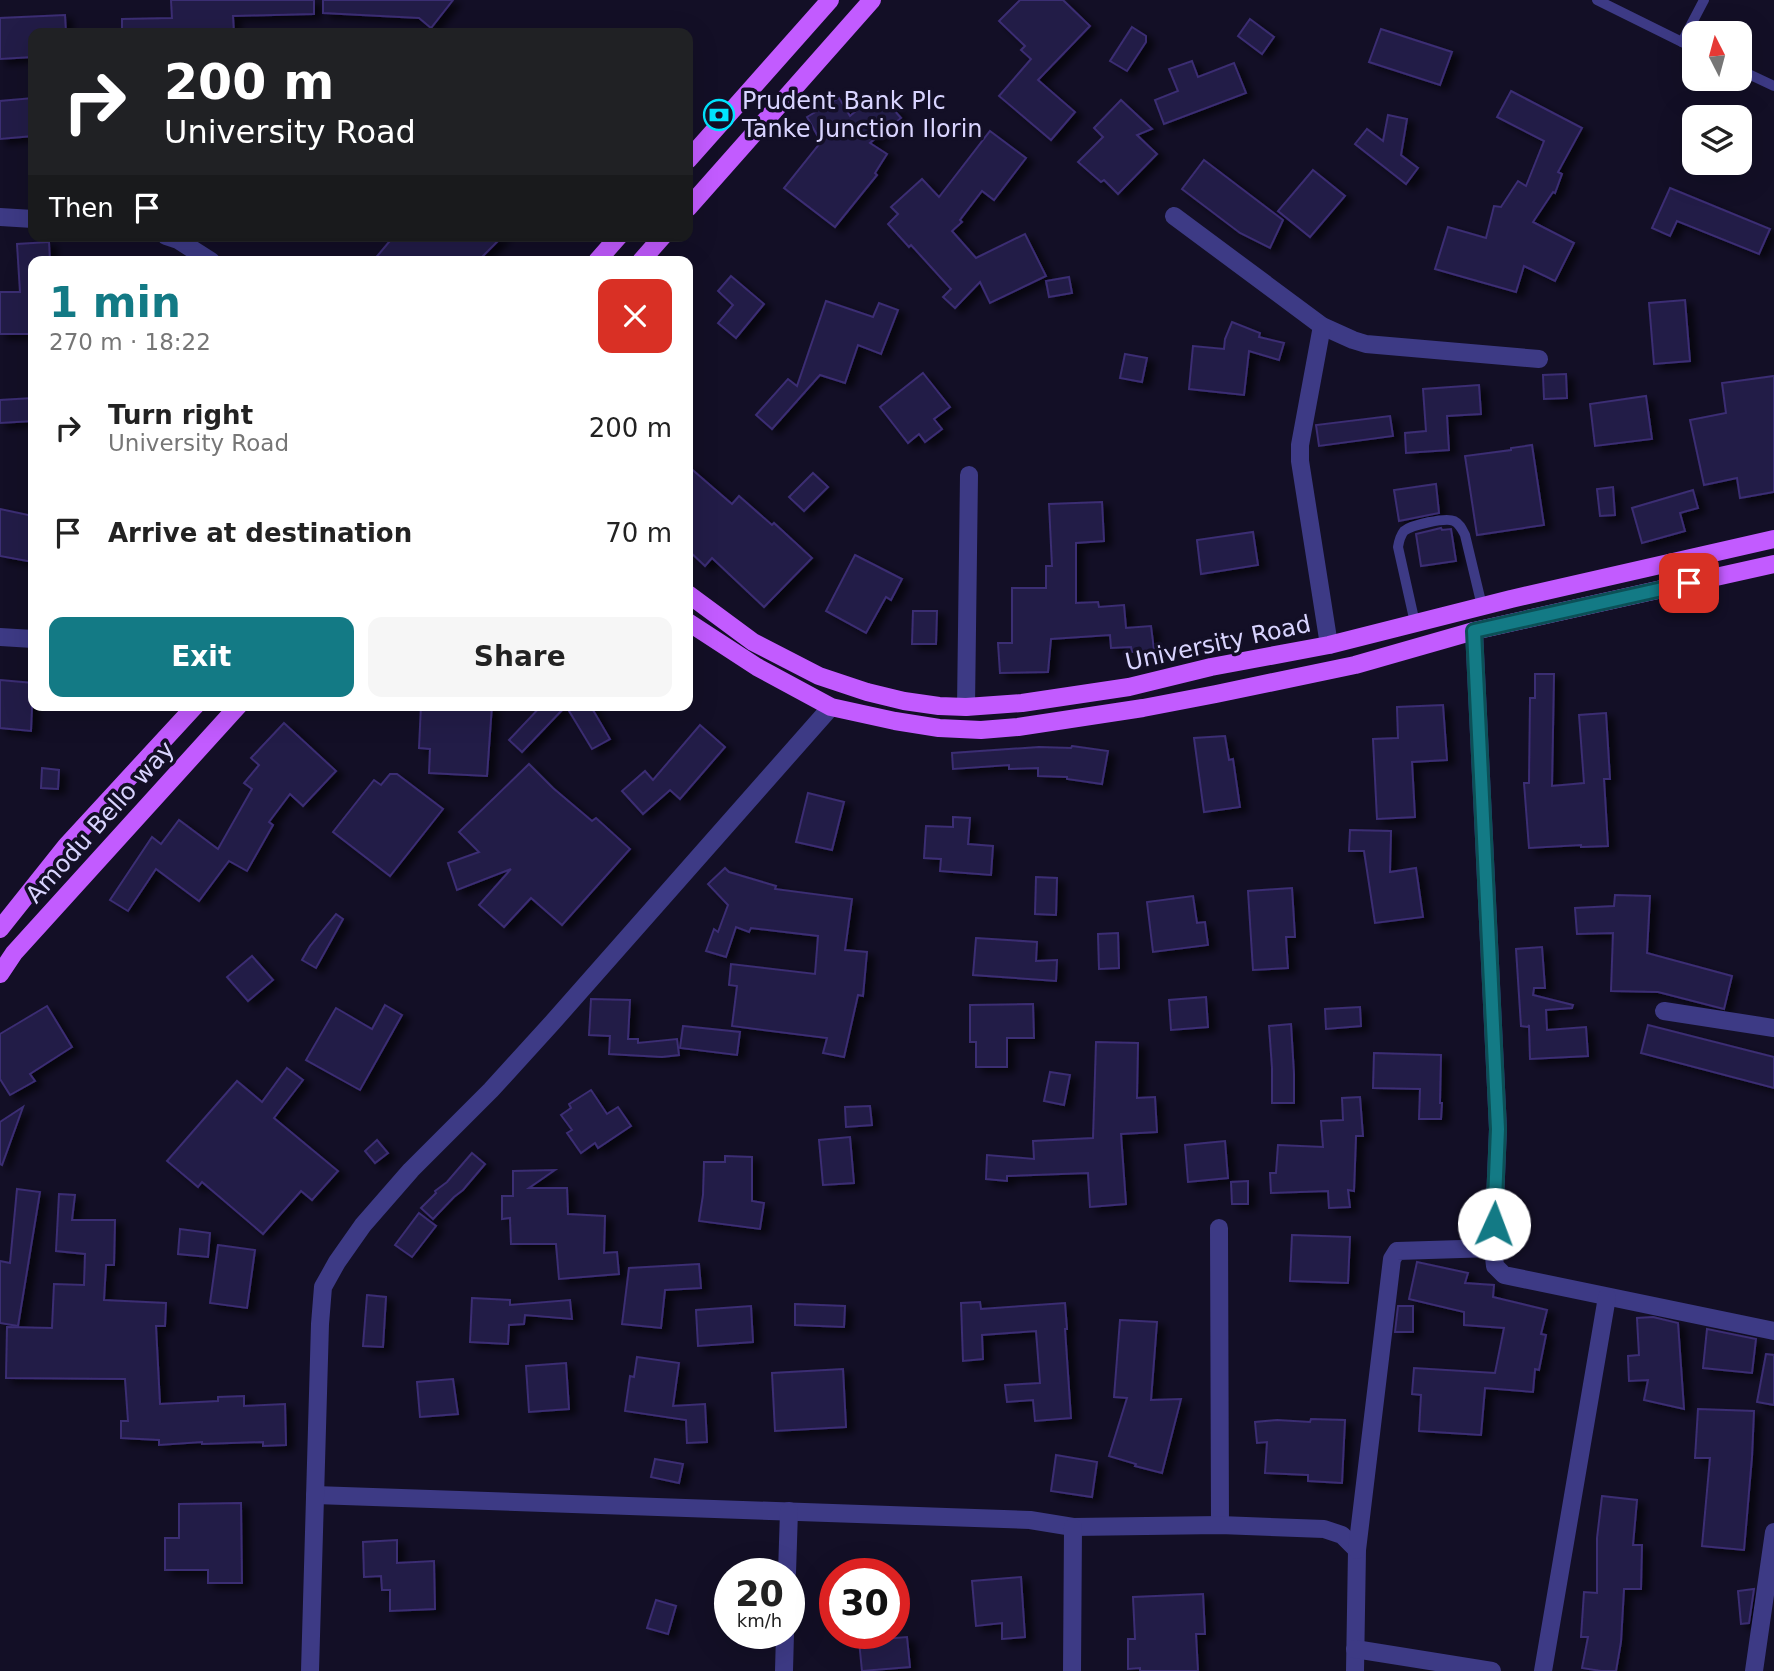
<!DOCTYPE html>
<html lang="en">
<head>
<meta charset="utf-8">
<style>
	:root { --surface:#fff; --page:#f6f6f6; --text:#222; --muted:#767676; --accent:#137a85 }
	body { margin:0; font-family:"DejaVu Sans",sans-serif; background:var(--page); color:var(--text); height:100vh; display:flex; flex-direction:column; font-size:26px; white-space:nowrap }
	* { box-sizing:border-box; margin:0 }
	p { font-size:23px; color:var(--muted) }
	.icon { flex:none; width:38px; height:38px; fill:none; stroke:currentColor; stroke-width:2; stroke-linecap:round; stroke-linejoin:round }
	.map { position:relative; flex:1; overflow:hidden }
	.side { position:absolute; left:28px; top:256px; width:665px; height:455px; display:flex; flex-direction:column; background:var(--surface); border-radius:14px; box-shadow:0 7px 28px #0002 }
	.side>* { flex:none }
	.hud { position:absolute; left:28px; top:28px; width:665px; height:214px; border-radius:14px; box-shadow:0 7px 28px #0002; background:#202124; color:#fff; overflow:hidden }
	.needle { width:46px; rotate:354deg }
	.buttons { position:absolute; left:1682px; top:21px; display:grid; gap:14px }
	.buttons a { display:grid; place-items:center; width:70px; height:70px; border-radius:14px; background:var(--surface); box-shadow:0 7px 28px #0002; font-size:35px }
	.speed { position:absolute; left:714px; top:1558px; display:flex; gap:14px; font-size:35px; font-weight:700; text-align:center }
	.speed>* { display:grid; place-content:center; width:91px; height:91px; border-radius:50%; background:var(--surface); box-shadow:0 7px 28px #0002; line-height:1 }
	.speed small { font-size:18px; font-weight:400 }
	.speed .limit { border:10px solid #d22; background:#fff; color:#111 }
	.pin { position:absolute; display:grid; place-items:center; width:60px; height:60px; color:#fff; margin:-30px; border-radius:14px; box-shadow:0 4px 10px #0006 }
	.me { position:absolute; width:77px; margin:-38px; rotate:2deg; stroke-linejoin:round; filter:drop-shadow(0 0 5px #0008) }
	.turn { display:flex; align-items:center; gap:24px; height:147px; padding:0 21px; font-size:32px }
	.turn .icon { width:91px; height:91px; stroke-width:2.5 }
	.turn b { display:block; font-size:49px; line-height:60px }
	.then { display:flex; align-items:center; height:66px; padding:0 21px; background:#0003; gap:14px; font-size:26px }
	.round { display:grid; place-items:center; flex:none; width:74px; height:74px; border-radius:14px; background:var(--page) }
	.head { display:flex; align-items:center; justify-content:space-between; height:119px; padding:0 21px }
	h1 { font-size:42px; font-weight:600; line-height:52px; color:var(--accent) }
	.primary-button { display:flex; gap:14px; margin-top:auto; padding:14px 21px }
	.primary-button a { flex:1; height:80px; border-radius:14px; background:var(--accent); color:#fff; font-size:28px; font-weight:600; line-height:80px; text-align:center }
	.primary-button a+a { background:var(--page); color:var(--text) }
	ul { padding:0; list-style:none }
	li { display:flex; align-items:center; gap:21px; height:105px; padding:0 21px }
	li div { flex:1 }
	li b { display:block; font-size:26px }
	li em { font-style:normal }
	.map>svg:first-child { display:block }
</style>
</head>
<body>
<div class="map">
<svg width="1774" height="1671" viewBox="0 0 1774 1671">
	<defs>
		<filter id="shadow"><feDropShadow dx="7" dy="4.5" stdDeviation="3.5" flood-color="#0009"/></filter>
	</defs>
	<rect width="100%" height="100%" fill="#130f26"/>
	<!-- building -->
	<g fill="#241b47" stroke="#3b2d73" stroke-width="2" filter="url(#shadow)">
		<path d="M171 0H314V14L233 16 234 33H122V19L172 18Z"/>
		<path d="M323 0H453L431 28 419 18 323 13Z"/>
		<path d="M1020 0H1063L1090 26 1038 80 1075 112 1051 140 999 96 1031 59 1021 50 1025 46 999 21Z"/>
		<path d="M65 15 66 33H33V57L0 59V18Z"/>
		<path d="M1250 19 1274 37 1262 54 1238 36Z"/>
		<path d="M1132 27 1146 36V42L1127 71 1110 61Z"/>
		<path d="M1381 29 1452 52 1440 85 1369 62Z"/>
		<path d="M1192 61 1198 77 1234 63 1246 93 1164 124 1155 100 1178 91 1169 69Z"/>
		<path d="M1511 91 1582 128 1558 172 1562 174 1555 193 1553 192 1533 222 1574 243 1555 281 1524 266 1516 292 1435 269 1448 227 1486 238 1494 206 1501 207 1518 181 1526 186 1544 141 1497 117Z"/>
		<path d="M878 92 901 118 870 143 887 154 875 173 877 175 835 227 784 188 821 142 807 117 839 98 850 116Z"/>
		<path d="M33 98V136L0 139V101Z"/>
		<path d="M1121 100 1152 129 1137 135 1157 154 1118 194 1104 180 1101 182 1078 162 1103 137 1094 128Z"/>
		<path d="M1388 115 1407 119 1401 155 1418 168 1406 184 1355 144 1367 129 1383 141Z"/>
		<path d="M990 131 1026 158 994 200 982 191 960 220 962 222 952 231 976 258 1025 234 1046 276 990 303 980 282 955 308 943 297 951 289 911 245 909 247 888 224 898 214 891 207 922 179 939 197Z"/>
		<path d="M1204 160 1283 220 1270 248 1240 233 1182 189Z"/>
		<path d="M1313 170 1345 196 1310 237 1278 211Z"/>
		<path d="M1670 188 1770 229 1759 254 1677 221 1670 236 1652 228Z"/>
		<path d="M394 236H503L478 261H373Z"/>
		<path d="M49 242 50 261H33L32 334H0V292H20L17 244Z"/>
		<path d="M731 276 764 304 736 338 718 323 733 305 718 291Z"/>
		<path d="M1069 277 1072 293 1049 297 1046 281Z"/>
		<path d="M1685 300 1690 361 1654 364 1649 303Z"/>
		<path d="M826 301 873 317 879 303 898 310 881 354 858 345 845 383 820 375 772 429 756 415 788 379 797 386Z"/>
		<path d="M1232 322 1260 333 1259 337 1284 343 1279 360 1249 351 1244 395 1189 389 1193 346 1224 349 1225 339Z"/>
		<path d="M1125 354 1147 358 1142 382 1120 378Z"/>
		<path d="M923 373 950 407 934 419 942 429 925 442 919 434 908 443 880 407Z"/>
		<path d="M1566 374 1567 398 1544 399 1543 375Z"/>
		<path d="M1774 376V492L1740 498 1737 478 1704 485 1690 420 1726 413 1722 383Z"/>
		<path d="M1479 385 1481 414 1447 416 1449 450 1406 453 1405 433 1426 431 1423 389Z"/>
		<path d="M1646 396 1652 439 1595 446 1590 404Z"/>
		<path d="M33 398V421L0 423V400Z"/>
		<path d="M1390 416 1393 436 1319 446 1316 425Z"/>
		<path d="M1532 445 1544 525 1477 535 1465 456 1511 450V448Z"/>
		<path d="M688 466 732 504 739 496 772 525 774 523 812 558 764 607 712 558 705 566 688 550Z"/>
		<path d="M813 473 828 487 804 511 789 497Z"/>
		<path d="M1436 484 1439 513 1399 521 1394 490Z"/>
		<path d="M1613 487 1615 515 1600 516 1597 489Z"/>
		<path d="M1693 490 1698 508 1680 513 1685 531 1642 543 1632 508Z"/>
		<path d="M1102 502 1104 541 1076 543V603L1098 602 1099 607 1124 605 1126 628 1151 626 1154 650 1132 652 1131 647 1111 648 1110 635 1051 639 1048 672 1000 673 998 643H1012V588H1046V566H1052L1049 504Z"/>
		<path d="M0 509 33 516V562L0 556Z"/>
		<path d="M1441 528 1442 530 1451 529 1456 561 1421 566 1416 534Z"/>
		<path d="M1253 532 1258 565 1201 574 1197 540Z"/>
		<path d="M855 555 902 579 891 600 886 597 866 633 826 611Z"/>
		<path d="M913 611H937L936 644H912Z"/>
		<path d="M1535 674H1554L1552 786 1584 783 1579 715 1606 713 1610 779H1604L1608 846 1581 847V845L1529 848 1524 783H1529L1530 698H1535Z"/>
		<path d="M0 680 33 683 31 731 0 728Z"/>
		<path d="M421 705H492L487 776 429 773 430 749 419 748Z"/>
		<path d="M542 705H590L610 739 592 749 566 706 522 752 509 740Z"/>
		<path d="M1443 705 1447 760 1412 762 1415 817 1377 819 1373 739 1398 738 1397 707Z"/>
		<path d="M284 723 336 771 303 806 290 794 269 822 273 825 247 871 229 861 199 901 156 869 128 911 110 900 152 837 161 844 179 820 218 849 252 789 244 783 259 765 251 758Z"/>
		<path d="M700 725 725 747 680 799 670 790 643 814 622 791 645 771 653 780Z"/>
		<path d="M1225 736 1229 760 1233 759 1240 807 1204 812 1194 738Z"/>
		<path d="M1072 746 1108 751 1102 784 1067 779V777L1038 776V768L1009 769V765L953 769 952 753 1039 747 1071 748Z"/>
		<path d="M529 764 553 788 592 821 596 818 630 849 562 925 531 898 504 927 479 905 511 869 457 890 448 863 479 852 459 832Z"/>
		<path d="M42 768 59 770 58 789 41 788Z"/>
		<path d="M390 774H397L443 809 390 876 333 832 374 780 381 785Z"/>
		<path d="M808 793 844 802 832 850 796 842Z"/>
		<path d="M953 817 970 818 968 844 993 846 991 875 940 871 941 859 924 858 926 826 953 827Z"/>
		<path d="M1350 830 1391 831 1390 872 1416 868 1423 917 1375 923 1364 851H1349Z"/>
		<path d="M725 868 729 872 776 886 775 889 852 899 845 950 867 952 863 996 858 995 844 1057 823 1053 827 1038 732 1026 737 986 729 985 731 964 815 974 818 936 751 928 749 932 736 927 726 957 706 951 714 929 718 932 728 905 708 884Z"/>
		<path d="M1036 877 1057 878 1056 915 1035 914Z"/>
		<path d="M1292 888 1295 937H1286L1288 968 1253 970 1248 891Z"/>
		<path d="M1615 895 1650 896 1647 953 1732 976 1724 1009 1658 992 1611 991 1613 933 1577 934 1575 908 1614 906Z"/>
		<path d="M1193 896 1197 923 1205 922 1208 945 1153 952 1147 902Z"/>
		<path d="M336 914 343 919 316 968 302 960 310 946Z"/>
		<path d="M1118 933 1119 968 1099 969 1098 934Z"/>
		<path d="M976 938 1037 942 1036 961 1057 960 1056 981 973 975Z"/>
		<path d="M1542 947 1545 988H1534L1533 995 1573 1005 1572 1008 1546 1010 1547 1030 1586 1027 1588 1056 1530 1059 1529 1025 1528 1027 1521 1026 1516 949Z"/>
		<path d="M252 956 273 980 248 1001 227 977Z"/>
		<path d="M1206 997 1208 1027 1171 1030 1169 1000Z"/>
		<path d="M591 999 630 1000 628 1039H638V1043L677 1039 679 1055 662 1057 609 1054 610 1036 589 1035Z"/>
		<path d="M1033 1004 1034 1038H1007V1067H976V1042H970V1005Z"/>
		<path d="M385 1005 402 1015 360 1090 306 1060 336 1008 372 1029Z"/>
		<path d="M47 1006 72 1047 30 1074 35 1081 10 1095 0 1079V1034Z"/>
		<path d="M1360 1007 1361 1026 1326 1029 1325 1009Z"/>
		<path d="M1291 1024 1294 1074V1103H1272V1068L1269 1026Z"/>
		<path d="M1648 1025 1774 1057V1088L1641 1053Z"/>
		<path d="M683 1026 740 1032 737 1055 680 1048Z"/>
		<path d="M1096 1042 1138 1043 1137 1098 1155 1097 1157 1132 1121 1134 1126 1204 1090 1207 1088 1173 1007 1176V1181L986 1179 987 1155 1034 1159 1033 1141 1093 1138Z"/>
		<path d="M1374 1053 1441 1055 1440 1103H1442L1441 1119H1419L1420 1089 1373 1088Z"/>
		<path d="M287 1068 303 1080 274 1118 338 1171 312 1200 301 1191 263 1234 202 1182 198 1187 167 1161 237 1081 262 1102Z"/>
		<path d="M1050 1072 1070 1075 1064 1105 1044 1101Z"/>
		<path d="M591 1090 607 1114 618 1107 631 1126 598 1148 595 1143 581 1153 567 1133 572 1130 561 1115 571 1108 569 1104Z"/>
		<path d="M1360 1097 1363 1136H1356L1354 1191 1348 1190 1350 1207 1329 1208 1328 1191 1271 1193 1270 1173H1276L1278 1145 1323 1147 1321 1121 1343 1120 1342 1098Z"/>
		<path d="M870 1106 872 1125 846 1127 845 1107Z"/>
		<path d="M23 1107 2 1165 0 1164V1122Z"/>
		<path d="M850 1137 854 1183 823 1185 819 1140Z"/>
		<path d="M377 1140 388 1153 375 1163 365 1151Z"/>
		<path d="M1225 1141 1228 1178 1188 1182 1185 1145Z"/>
		<path d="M472 1153 485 1164 463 1190 454 1197 433 1219 421 1208 436 1193 435 1191 447 1182Z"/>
		<path d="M725 1156 752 1157V1201L764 1203 760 1229 699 1221 703 1195 704 1162H725Z"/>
		<path d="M555 1170 529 1188H567L568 1214 605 1216 604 1253 617 1252 619 1274 559 1279 556 1244H511L510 1218 502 1219V1196H513V1171Z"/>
		<path d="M1248 1181V1204H1232L1231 1182Z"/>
		<path d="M17 1189 40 1192 18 1326 0 1323V1261L10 1263Z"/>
		<path d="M59 1194 75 1195 72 1220H115L114 1265H106L104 1300 166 1303 165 1326H156L160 1404 218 1401V1397L244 1396V1406L285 1404 286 1445 263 1446V1442L202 1444V1442L159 1445V1440L121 1438V1421H128L125 1379 6 1378 7 1327 52 1328 54 1284 84 1285 85 1254 56 1251Z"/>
		<path d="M419 1213 436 1226 412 1257 395 1245Z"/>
		<path d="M180 1229 210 1233 208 1257 178 1254Z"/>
		<path d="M1292 1235 1350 1237 1348 1283 1290 1281Z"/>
		<path d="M218 1245 255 1250 247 1308 210 1303Z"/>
		<path d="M1417 1262 1468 1273 1465 1283 1494 1285 1493 1297 1547 1310 1541 1334 1546 1335 1539 1370 1535 1369 1533 1392 1485 1388 1481 1435 1419 1431 1421 1395 1412 1394 1414 1368 1495 1373 1504 1328 1464 1325V1312L1409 1299Z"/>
		<path d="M699 1264 701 1288 665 1290 661 1328 622 1324 629 1268Z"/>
		<path d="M367 1295 386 1297 383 1347 363 1346Z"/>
		<path d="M472 1298 510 1300V1305L570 1300 572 1319 525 1315 524 1324 509 1325 508 1344 470 1342Z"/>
		<path d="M980 1302 981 1309 1065 1303 1067 1329H1065L1071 1418 1035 1421 1033 1400 1007 1402 1005 1385 1040 1383 1036 1331 982 1335 983 1359 963 1361 961 1303Z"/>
		<path d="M795 1304 845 1306 844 1327 795 1325Z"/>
		<path d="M751 1306 753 1342 698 1346 696 1310Z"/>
		<path d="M1398 1306H1413V1332H1395Z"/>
		<path d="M1653 1317 1678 1323 1684 1409 1644 1400 1648 1380 1629 1381 1628 1356 1639 1355 1637 1318Z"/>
		<path d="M1120 1320 1157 1322 1151 1400 1181 1399 1162 1473 1135 1466 1136 1464 1109 1456 1127 1398 1114 1397Z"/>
		<path d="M1707 1329 1756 1339 1752 1373 1703 1368Z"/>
		<path d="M1766 1354 1774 1355V1405L1757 1402Z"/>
		<path d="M637 1357 679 1363 673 1406 705 1404 707 1442 687 1443 686 1420 625 1411 630 1376 634 1377Z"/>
		<path d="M566 1363 569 1409 529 1412 526 1366Z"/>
		<path d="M843 1369 846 1427 775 1431 772 1373Z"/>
		<path d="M453 1379 458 1414 420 1417 417 1382Z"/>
		<path d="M1698 1409 1754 1411 1752 1457 1744 1550 1702 1546 1710 1458H1695Z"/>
		<path d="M1311 1419 1345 1420 1342 1483 1308 1481V1475L1265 1473 1267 1442 1257 1443 1255 1422 1277 1420 1310 1422Z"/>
		<path d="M1056 1455 1097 1462 1092 1497 1051 1491Z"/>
		<path d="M655 1459 683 1464 679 1483 651 1477Z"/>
		<path d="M1602 1496 1637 1500 1633 1545H1642L1641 1589H1624L1621 1642 1616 1671H1601L1582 1668 1588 1637H1581L1584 1592 1597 1593V1538Z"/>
		<path d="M241 1503 242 1583H208V1570H165V1538H179V1504Z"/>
		<path d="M397 1540V1563L434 1561 435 1609 390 1611V1590H382L381 1576 364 1577 363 1542Z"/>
		<path d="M1021 1577 1025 1637 1002 1639V1623L976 1626 972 1581Z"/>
		<path d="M1754 1589 1749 1623 1741 1624 1738 1591Z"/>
		<path d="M1203 1594 1205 1634H1196L1198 1671H1140V1668L1128 1669V1639H1135L1133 1597Z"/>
		<path d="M656 1600 676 1606 668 1634 647 1628Z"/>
		<path d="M907 1637 910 1667 862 1671 859 1641Z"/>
	</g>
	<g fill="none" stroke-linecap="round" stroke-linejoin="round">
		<!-- service -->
		<g stroke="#3d3a85" stroke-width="10">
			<path d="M1597 0 1694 48"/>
			<path d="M1682 42 1704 0"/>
			<path d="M1740 70 1774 86"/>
			<path d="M1415 623 1398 547C1399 541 1400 536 1404 531 1411 525 1446 517 1454 521 1460 524 1462 529 1465 535L1482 606"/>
		</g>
		<!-- minor -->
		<g stroke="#3d3a85" stroke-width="18">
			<path d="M1174 216 1322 326 1353 340 1366 344 1539 359"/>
			<path d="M0 217 33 219"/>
			<path d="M166 236 178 240 211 261"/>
			<path d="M1322 326 1300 445V461L1329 645"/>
			<path d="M1474 631 1498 1129 1493 1248 1495 1266 1504 1275 1774 1331"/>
			<path d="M966 707 969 475"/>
			<path d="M1664 1011 1774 1028"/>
			<path d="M1219 1228 1220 1525"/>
			<path d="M315 1495 1030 1520 1073 1527 1220 1525 1324 1529 1342 1535 1357 1550 1355 1671"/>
			<path d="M1357 1550 1392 1259 1397 1251 1493 1248"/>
			<path d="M787 1573 789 1511"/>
			<path d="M1355 1649 1492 1671"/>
			<path d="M784 1671 785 1633"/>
			<path d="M1072 1671 1073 1527"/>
			<path d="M1543 1671 1607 1297"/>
			<path d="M1754 1671 1774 1532"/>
		</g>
		<!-- tertiary -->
		<g stroke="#3d3a85" stroke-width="18">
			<path d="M0 637 33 639"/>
			<path d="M310 1671 320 1324 323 1287 337 1262 363 1225 411 1170 491 1090 552 1023 831 707"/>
		</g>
		<!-- primary -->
		<g stroke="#c25bff" stroke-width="18">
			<path d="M688 160 830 0"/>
			<path d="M688 208 872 0"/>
			<path d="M597 261 619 236"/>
			<path d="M641 261 663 236"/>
			<path d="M688 594 753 642 819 676 867 692 904 701 939 706 966 707 1022 703 1129 687 1211 667 1329 645 1511 599 1774 539"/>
			<path d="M688 622 757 667 831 707 895 721 939 728 981 730 1018 727 1143 708 1216 694 1355 665 1474 631 1774 564"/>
			<path d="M0 929 66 846 196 705"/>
			<path d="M0 974 14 953 239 705"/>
		</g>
	</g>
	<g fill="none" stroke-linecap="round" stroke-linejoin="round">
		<!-- route casing -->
		<g stroke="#0c4f56" stroke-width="18">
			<path id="route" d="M1494 1224 1498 1129 1474 631 1689 583"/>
		</g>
		<!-- route -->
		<use href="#route" stroke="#137a85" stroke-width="12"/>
	</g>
	<!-- icons -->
	<defs>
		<g id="bank-ring" transform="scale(1.575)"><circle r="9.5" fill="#130f26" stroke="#00e5ff" stroke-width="1.5"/><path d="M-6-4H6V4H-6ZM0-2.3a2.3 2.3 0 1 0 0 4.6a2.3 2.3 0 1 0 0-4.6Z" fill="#00e5ff"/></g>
	</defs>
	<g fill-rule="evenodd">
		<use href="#bank-ring" x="719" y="115"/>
	</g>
	<g text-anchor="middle" stroke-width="7" stroke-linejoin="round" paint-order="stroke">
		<!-- poi labels -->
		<g font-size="24" fill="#d9d4ff" stroke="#130f26" text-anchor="start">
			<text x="742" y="109">Prudent Bank Plc<tspan x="742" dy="28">Tanke Junction Ilorin</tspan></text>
		</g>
		<!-- street labels -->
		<g font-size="24" fill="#d9d4ff" stroke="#130f26">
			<text transform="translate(1218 643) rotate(-12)" y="8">University Road</text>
			<text transform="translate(100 822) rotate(-48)" y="8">Amodu Bello way</text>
		</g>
	</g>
</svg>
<div class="buttons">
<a><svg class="needle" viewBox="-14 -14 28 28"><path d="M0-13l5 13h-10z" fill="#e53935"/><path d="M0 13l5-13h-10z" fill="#767676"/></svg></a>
<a><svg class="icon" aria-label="layers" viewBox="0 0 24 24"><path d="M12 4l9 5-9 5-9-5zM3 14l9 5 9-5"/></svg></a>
</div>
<div class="speed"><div>20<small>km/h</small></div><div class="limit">30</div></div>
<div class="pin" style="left:1689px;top:583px;background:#d93025"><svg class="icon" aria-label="arrive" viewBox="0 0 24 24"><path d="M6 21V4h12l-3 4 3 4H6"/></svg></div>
<svg class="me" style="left:1494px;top:1224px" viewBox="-20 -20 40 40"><circle r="19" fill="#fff"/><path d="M0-13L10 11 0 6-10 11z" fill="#137a85"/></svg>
<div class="hud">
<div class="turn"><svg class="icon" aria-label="right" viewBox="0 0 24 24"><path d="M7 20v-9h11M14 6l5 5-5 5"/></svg><div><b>200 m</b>University Road</div></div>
<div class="then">Then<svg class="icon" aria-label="arrive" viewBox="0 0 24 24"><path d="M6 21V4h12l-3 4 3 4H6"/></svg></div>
</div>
<section class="side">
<div class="head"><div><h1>1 min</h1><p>270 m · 18:22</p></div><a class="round" style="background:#d93025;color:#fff"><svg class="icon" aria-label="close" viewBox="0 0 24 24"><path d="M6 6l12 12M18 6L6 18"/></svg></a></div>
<ul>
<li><svg class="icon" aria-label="right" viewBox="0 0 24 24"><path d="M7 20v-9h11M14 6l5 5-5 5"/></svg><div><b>Turn right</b><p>University Road</p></div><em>200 m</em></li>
<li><svg class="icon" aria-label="arrive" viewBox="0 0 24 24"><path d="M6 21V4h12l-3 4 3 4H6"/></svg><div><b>Arrive at destination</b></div><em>70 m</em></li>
</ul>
<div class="primary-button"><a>Exit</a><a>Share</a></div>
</section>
</div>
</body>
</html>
